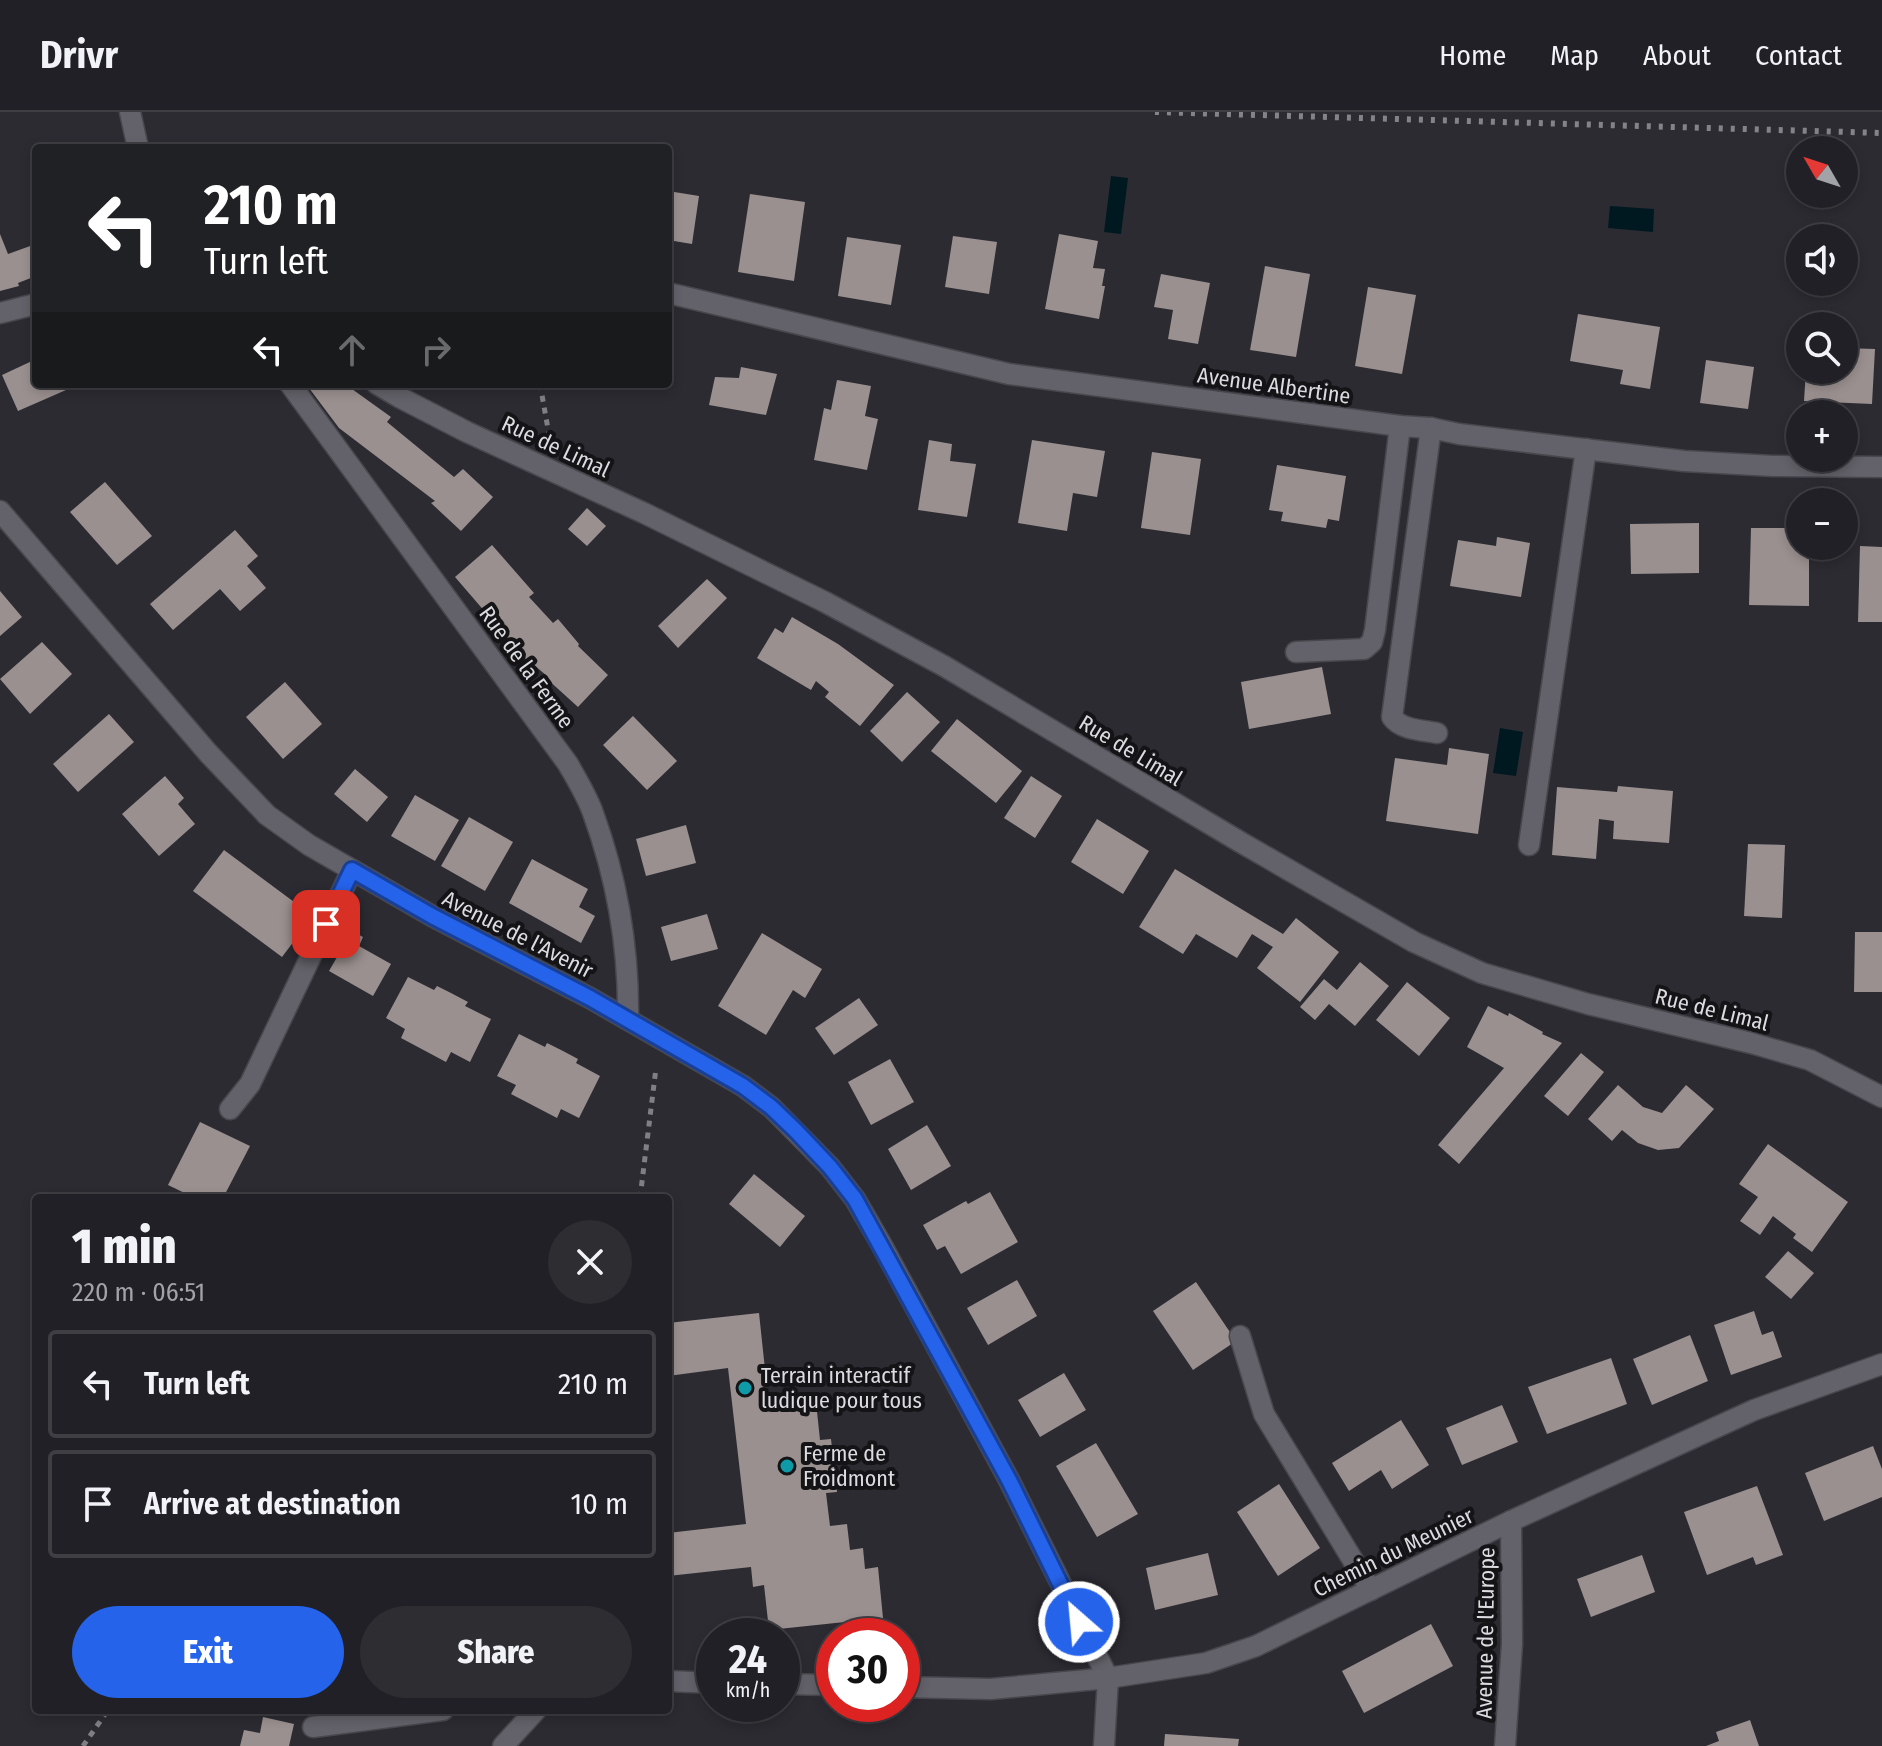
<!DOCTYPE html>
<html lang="en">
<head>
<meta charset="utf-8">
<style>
	:root { --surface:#212026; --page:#2d2d32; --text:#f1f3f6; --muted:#a2a3a7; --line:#3e3e43; --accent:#2563eb }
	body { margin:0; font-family:"Fira Sans Condensed",sans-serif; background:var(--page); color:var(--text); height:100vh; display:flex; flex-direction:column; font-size:30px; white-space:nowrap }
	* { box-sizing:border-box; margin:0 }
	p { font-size:26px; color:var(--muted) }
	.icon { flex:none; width:44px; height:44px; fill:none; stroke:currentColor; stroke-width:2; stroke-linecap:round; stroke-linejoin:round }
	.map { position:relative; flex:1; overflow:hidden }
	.details { position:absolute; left:32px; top:1082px; width:640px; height:520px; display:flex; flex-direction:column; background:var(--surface); border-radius:8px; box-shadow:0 4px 12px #0003,0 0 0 2px var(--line) }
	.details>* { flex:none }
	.guide { position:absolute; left:32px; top:32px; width:640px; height:244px; border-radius:8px; box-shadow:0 4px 12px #0003,0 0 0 2px var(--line); background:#202124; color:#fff; overflow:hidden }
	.needle { width:52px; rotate:309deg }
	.buttons { position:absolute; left:1786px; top:24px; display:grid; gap:16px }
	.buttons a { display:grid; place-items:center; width:72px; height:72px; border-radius:50%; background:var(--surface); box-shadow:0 4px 12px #0003,0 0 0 2px var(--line); font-size:40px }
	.speed { position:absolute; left:696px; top:1506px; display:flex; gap:16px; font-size:40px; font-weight:700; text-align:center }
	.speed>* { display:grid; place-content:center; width:104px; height:104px; border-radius:50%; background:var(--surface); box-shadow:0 4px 12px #0003,0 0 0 2px var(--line); line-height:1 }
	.speed small { font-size:20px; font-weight:400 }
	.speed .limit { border:12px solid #d22; background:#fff; color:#111 }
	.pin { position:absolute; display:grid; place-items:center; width:68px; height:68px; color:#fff; margin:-34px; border-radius:16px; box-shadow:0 4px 12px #0006 }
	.me { position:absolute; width:88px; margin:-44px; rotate:333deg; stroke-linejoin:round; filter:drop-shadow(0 0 6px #0008) }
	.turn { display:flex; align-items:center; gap:28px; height:168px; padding:0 40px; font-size:36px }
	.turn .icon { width:104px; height:104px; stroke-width:2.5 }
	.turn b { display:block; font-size:56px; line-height:68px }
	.lanes { display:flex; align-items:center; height:76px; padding:0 40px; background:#0003; justify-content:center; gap:40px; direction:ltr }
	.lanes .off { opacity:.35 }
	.round { display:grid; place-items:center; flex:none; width:84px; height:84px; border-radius:42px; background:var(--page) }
	.summary { display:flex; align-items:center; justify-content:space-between; height:136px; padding:0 40px }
	h1 { font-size:48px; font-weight:800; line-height:60px }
	.primary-button { display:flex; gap:16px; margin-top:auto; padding:16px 40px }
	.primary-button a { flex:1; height:92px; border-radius:48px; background:var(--accent); color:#fff; font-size:32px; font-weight:800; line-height:92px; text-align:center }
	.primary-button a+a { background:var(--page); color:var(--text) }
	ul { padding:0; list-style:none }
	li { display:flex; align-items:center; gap:24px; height:108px; margin:0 16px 12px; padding:0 24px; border:4px solid var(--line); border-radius:8px }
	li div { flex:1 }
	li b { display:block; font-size:30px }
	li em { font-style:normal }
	header { display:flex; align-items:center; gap:48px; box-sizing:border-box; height:112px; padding:0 40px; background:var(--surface); border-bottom:2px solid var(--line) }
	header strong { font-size:38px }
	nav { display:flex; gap:44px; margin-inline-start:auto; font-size:28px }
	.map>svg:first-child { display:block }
</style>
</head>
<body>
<header>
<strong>Drivr</strong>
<nav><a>Home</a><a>Map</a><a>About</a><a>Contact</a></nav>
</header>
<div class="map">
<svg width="1882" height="1634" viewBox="0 0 1882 1634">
	<rect width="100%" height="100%" fill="#2c2b32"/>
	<!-- water -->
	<g fill="#001920">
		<path d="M1111 64 1128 66 1121 122 1104 120Z"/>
		<path d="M1610 94 1654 97 1653 120 1608 116Z"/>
		<path d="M1500 616 1523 620 1516 664 1493 661Z"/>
	</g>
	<!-- building -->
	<g fill="#9a908f">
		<path d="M668 79 699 84 692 132 668 128Z"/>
		<path d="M750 82 805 90 794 169 738 160Z"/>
		<path d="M0 122 8 142 33 133 36 138V164L18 171 19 174 0 179Z"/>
		<path d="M1059 122 1098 129 1093 156 1105 157 1102 174H1105L1099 207 1045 197Z"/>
		<path d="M953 124 997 130 989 182 945 175Z"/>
		<path d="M847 125 901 133 891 193 838 184Z"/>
		<path d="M1265 154 1310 162 1296 245 1250 238Z"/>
		<path d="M1161 162 1210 171 1198 232 1168 227 1173 198 1154 195Z"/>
		<path d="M1368 175 1416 183 1402 262 1355 254Z"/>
		<path d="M1578 202 1660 215 1650 277 1620 272 1623 258 1570 249Z"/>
		<path d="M1844 236 1875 237 1872 292 1804 289 1806 258H1844Z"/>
		<path d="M36 244V272H63L66 278 18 299 2 263 32 249 30 247Z"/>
		<path d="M1706 248 1754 255 1748 297 1700 291Z"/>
		<path d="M741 255 777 262 766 303 709 293 715 265 739 266Z"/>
		<path d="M837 268 871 274 865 304 878 307 867 358 814 348 824 296 831 298Z"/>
		<path d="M306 272H345L391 305 387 310 454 365 463 357 493 385 461 419 431 391 435 389 339 316Z"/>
		<path d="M929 328 952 332 950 349 976 352 967 405 918 398Z"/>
		<path d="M1032 328 1105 339 1097 385 1073 381 1067 419 1018 411Z"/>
		<path d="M1152 340 1201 347 1190 423 1141 416Z"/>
		<path d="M1277 353 1346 364 1339 409 1328 407 1326 416 1281 409 1283 400 1269 398Z"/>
		<path d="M105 370 152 424 117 453 70 400Z"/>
		<path d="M587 396 606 414 587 434 568 417Z"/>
		<path d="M1699 411V461L1631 462 1630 412Z"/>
		<path d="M1751 416H1800V434H1809V494L1749 493Z"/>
		<path d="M235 418 258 444 247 454 266 476 240 499 220 477 173 518 150 492Z"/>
		<path d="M1497 425 1530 431 1521 485 1450 474 1458 428 1496 434Z"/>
		<path d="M492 433 534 481 529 485 553 511 558 507 579 532 578 534 608 563 578 595 546 566 548 565 533 552 531 553 455 465Z"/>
		<path d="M1860 434 1882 435V510H1858Z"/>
		<path d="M707 467 727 486 678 536 658 514Z"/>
		<path d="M0 479 22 505 0 524Z"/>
		<path d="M792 505 838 532 894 573 860 614 825 585 829 580 816 569 811 578 757 546 775 516 783 521Z"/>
		<path d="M42 530 72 562 30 602 0 567Z"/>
		<path d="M1322 555 1331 602 1249 617 1241 570Z"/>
		<path d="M285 570 322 612 283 647 246 605Z"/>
		<path d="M907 580 940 610 902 650 870 619Z"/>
		<path d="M109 602 134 630 78 680 53 652Z"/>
		<path d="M633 604 677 649 647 678 603 633Z"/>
		<path d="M957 607 1022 659 996 691 931 639Z"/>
		<path d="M1449 636 1489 642 1478 722 1386 709 1395 646 1447 653Z"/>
		<path d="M355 657 388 685 367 710 334 682Z"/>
		<path d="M165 664 184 686 178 692 195 712 159 744 122 702Z"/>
		<path d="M1031 664 1062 684 1035 726 1004 706Z"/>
		<path d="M1618 674 1673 679 1669 731 1613 727 1614 709 1599 707 1596 747 1552 743 1557 675 1617 680Z"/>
		<path d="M415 683 459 708 435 749 391 724Z"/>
		<path d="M469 705 513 730 485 779 441 754Z"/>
		<path d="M1097 707 1149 739 1123 782 1071 750Z"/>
		<path d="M686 713 696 751 646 764 636 727Z"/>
		<path d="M1748 732 1785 733 1782 806 1744 804Z"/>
		<path d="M224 738 313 804 282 845 193 779Z"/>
		<path d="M532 747 588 777 579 795 595 804 581 831 509 791Z"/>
		<path d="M1175 757 1283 822 1296 806 1339 840 1300 890 1257 856 1273 835 1252 822 1237 846 1196 822 1183 842 1139 815Z"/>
		<path d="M707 802 718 837 671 849 661 815Z"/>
		<path d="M352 819 363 825 359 834 391 852 373 884 329 859Z"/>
		<path d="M1855 820H1882V880H1854Z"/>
		<path d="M762 821 822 857 805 886 793 878 766 923 718 894Z"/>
		<path d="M1360 850 1389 874 1355 914 1329 892 1315 908 1300 895 1324 867 1337 878Z"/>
		<path d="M408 865 434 878 437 874 451 881 468 890 465 894 491 907 470 950 451 940 446 950 401 926 405 917 386 906Z"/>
		<path d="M1407 870 1450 906 1419 944 1376 908Z"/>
		<path d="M859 886 878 913 834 943 815 916Z"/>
		<path d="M1488 894 1508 904 1509 901 1543 920 1542 922 1562 931 1459 1052 1438 1033 1504 956 1467 935Z"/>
		<path d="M519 922 545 935 547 931 563 939 578 947 576 951 600 964 579 1006 561 997 557 1006 511 982 516 973 497 964Z"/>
		<path d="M1581 941 1604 960 1568 1004 1544 984Z"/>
		<path d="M890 947 914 990 871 1013 848 970Z"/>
		<path d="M1618 973 1643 995 1662 1001 1686 973 1714 997 1679 1036 1658 1038 1638 1031 1622 1018 1612 1029 1588 1007Z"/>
		<path d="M200 1010 250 1034 223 1086H195L168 1073Z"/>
		<path d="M927 1013 951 1054 911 1078 888 1037Z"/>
		<path d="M1768 1032 1848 1090 1812 1140 1793 1126 1796 1122 1773 1104 1760 1123 1740 1109 1758 1085 1739 1072Z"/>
		<path d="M754 1062 805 1104 780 1135 729 1092Z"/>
		<path d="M990 1080 1018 1130 961 1162 945 1134 937 1138 923 1113 966 1089 968 1092Z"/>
		<path d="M1788 1139 1814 1161 1791 1187 1765 1165Z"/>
		<path d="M1017 1168 1037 1204 988 1233 967 1196Z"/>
		<path d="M1196 1170 1236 1229 1193 1258 1153 1199Z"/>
		<path d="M1754 1199 1762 1223 1773 1219 1782 1245 1731 1263 1714 1213Z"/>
		<path d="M759 1201 769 1295 816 1290 820 1328 831 1327 837 1380 826 1381 830 1414 847 1412 850 1438 863 1436 865 1457 878 1455 883 1506 769 1518 764 1473 753 1475 751 1455 668 1464V1421L746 1412 728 1256 668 1264V1211Z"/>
		<path d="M1690 1223 1708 1269 1652 1293 1633 1247Z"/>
		<path d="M1611 1246 1627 1292 1547 1322 1528 1275Z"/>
		<path d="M1064 1261 1086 1298 1040 1325 1018 1288Z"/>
		<path d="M1502 1293 1518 1330 1462 1353 1446 1316Z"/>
		<path d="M1401 1308 1429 1353 1392 1377 1381 1358 1349 1379 1332 1351Z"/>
		<path d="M1096 1331 1138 1402 1097 1425 1056 1354Z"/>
		<path d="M1873 1334 1882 1357V1385L1824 1409 1805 1361Z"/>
		<path d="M1279 1372 1320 1436 1278 1464 1237 1400Z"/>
		<path d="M1757 1374 1783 1443 1756 1453 1753 1445 1707 1463 1684 1400Z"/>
		<path d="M1208 1441 1218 1483 1155 1498 1146 1456Z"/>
		<path d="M1642 1443 1655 1480 1591 1505 1577 1467Z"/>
		<path d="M1431 1512 1453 1554 1364 1601 1342 1559Z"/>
		<path d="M263 1605 294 1612 289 1634H240L244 1618 260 1621Z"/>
		<path d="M1750 1608 1759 1634H1706L1719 1629 1716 1620Z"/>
		<path d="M1165 1622 1239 1627 1238 1634H1164Z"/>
	</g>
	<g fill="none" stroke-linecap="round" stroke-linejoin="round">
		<!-- minor casing -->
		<g stroke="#48474d" stroke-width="23">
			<g id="minor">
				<path d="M130 0 138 36"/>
				<path d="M668 181 1009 262 1400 314 1431 316 1459 322 1684 349 1773 354 1882 355"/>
				<path d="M0 201 36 192"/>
				<path d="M290 272 568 652C577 668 587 684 593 701 617 767 629 837 628 907"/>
				<path d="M377 272 399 285 467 320 644 401 825 490 944 554 1242 731 1414 830 1482 861 1588 892 1751 931 1810 948 1882 985"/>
				<path d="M1431 316 1392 605C1401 618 1422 618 1437 621"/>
				<path d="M0 399 209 642 267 703 309 733 432 804 590 886 743 974 771 995 830 1055 855 1087 880 1130 1009 1368 1108 1566 1104 1634"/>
				<path d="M1296 540 1364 537 1372 530 1375 518 1400 314"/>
				<path d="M1529 733 1586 337"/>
				<path d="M230 997 250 972 352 758"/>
				<path d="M1240 1224 1264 1302 1371 1478"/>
				<path d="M668 1569 714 1571"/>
				<path d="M782 1572 834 1573"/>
				<path d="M902 1575 991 1577 1108 1566 1206 1551 1256 1534 1511 1409 1754 1298 1882 1252"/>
				<path d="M313 1615 443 1598"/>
				<path d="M503 1634 536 1598"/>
				<path d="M1505 1634 1512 1532 1511 1409"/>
			</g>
		</g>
		<!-- path -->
		<g stroke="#807f85" stroke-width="5" stroke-dasharray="6 6" stroke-linecap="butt">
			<path d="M540 272 550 328"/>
			<path d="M640 1086 656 956"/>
			<path d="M83 1634 108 1598"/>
		</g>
		<!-- minor -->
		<use href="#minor" stroke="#636169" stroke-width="20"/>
		<!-- rail -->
		<path stroke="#848389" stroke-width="6" stroke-dasharray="4 8" stroke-linecap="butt" d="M1155 0 1882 21"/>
	</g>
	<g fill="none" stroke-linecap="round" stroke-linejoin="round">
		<!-- route casing -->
		<g stroke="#184099" stroke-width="20">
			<path id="route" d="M326 812 352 758 432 804 590 886 743 974 771 995 796 1019 830 1055 855 1087 1009 1368 1079 1510"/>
		</g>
		<!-- route -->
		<use href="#route" stroke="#2563eb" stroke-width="14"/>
	</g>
	<!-- markers -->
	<g fill="#0f9aa8" stroke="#141417" stroke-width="3">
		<circle cx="745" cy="1276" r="8"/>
		<circle cx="787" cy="1354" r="8"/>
	</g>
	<g text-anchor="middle" stroke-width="8" stroke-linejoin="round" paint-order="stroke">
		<!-- street labels -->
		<g font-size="22" fill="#dcdbe0" stroke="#141417">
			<text transform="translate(1274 273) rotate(8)" y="8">Avenue Albertine</text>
			<text transform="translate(556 334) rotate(25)" y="8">Rue de Limal</text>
			<text transform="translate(527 555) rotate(54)" y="8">Rue de la Ferme</text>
			<text transform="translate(1131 638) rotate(31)" y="8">Rue de Limal</text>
			<text transform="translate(518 822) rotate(27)" y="8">Avenue de l'Avenir</text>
			<text transform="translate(1712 897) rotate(14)" y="8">Rue de Limal</text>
			<text transform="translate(1393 1440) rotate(-26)" y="8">Chemin du Meunier</text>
			<text transform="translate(1485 1521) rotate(-89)" y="8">Avenue de l'Europe</text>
		</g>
		<!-- poi labels -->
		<g font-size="22" fill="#dcdbe0" stroke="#141417" text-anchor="start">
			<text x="761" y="1271">Terrain interactif<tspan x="761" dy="25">ludique pour tous</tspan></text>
			<text x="803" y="1349">Ferme de<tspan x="803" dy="25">Froidmont</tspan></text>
		</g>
	</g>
</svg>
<div class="buttons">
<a><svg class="needle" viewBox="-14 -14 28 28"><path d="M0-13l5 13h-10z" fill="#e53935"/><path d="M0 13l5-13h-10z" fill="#a2a3a7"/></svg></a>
<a><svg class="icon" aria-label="sound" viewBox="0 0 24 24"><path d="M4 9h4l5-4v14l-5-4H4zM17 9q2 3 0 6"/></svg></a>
<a><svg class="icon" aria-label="search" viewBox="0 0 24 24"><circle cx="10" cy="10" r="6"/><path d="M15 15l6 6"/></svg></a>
<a>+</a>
<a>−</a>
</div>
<div class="speed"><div>24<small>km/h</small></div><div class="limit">30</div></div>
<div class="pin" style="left:326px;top:812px;background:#d93025"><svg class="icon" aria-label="arrive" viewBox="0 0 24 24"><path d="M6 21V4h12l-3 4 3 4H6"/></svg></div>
<svg class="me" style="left:1079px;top:1510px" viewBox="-20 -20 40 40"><circle r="17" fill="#2563eb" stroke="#fff" stroke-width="3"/><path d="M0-11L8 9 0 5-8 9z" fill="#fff"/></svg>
<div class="guide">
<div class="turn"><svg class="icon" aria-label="left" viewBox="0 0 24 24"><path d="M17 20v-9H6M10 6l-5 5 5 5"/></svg><div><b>210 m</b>Turn left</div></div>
<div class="lanes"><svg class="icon" aria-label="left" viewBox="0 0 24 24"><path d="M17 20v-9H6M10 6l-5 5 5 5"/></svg><svg class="icon off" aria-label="ahead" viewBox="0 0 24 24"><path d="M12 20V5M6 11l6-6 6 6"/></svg><svg class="icon off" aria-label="right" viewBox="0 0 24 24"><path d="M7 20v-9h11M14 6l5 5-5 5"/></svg></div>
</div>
<section class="details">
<div class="summary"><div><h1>1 min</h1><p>220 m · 06:51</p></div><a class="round"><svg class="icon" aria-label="close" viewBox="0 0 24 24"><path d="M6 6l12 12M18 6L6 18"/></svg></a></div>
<ul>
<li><svg class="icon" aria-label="left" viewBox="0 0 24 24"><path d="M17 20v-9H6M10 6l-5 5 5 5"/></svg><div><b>Turn left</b></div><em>210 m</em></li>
<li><svg class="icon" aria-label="arrive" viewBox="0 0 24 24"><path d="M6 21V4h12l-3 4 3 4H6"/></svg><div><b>Arrive at destination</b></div><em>10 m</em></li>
</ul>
<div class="primary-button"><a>Exit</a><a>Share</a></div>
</section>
</div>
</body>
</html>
